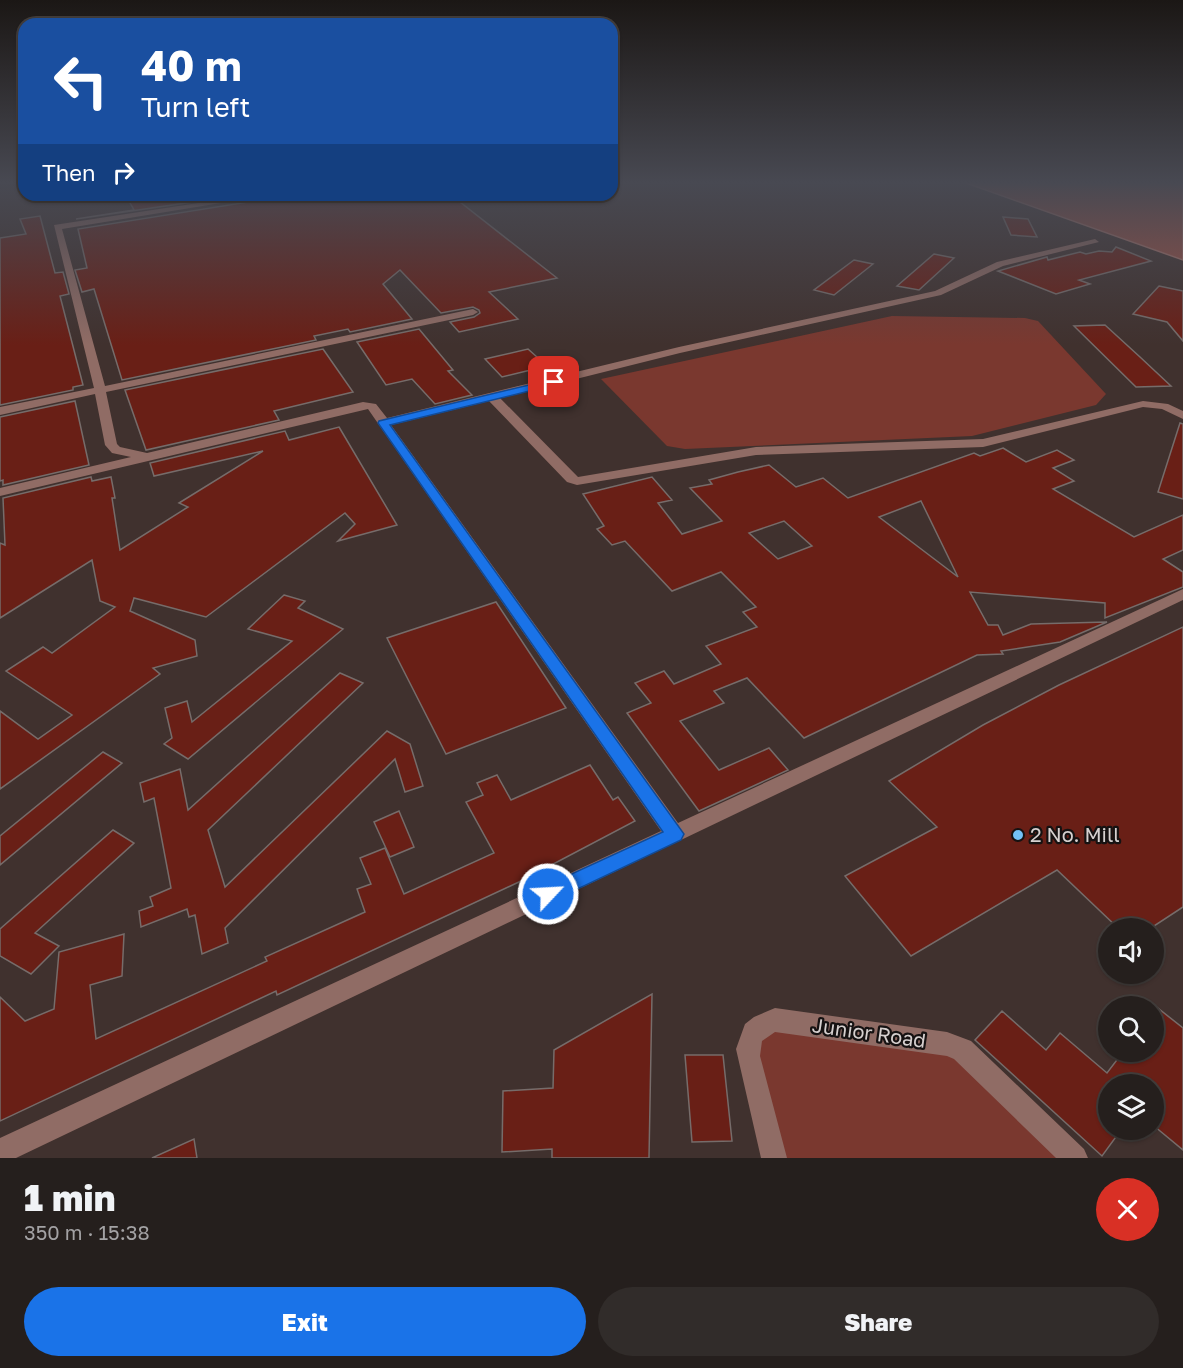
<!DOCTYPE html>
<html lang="en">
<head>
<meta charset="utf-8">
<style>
	:root { --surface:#251f1d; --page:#312c2a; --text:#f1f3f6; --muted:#a3a2a4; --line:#423d3b; --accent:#1a73e8 }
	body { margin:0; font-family:"Golos Text",sans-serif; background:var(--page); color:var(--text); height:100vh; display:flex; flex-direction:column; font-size:22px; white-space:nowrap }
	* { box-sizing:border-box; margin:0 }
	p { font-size:20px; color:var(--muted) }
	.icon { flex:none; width:33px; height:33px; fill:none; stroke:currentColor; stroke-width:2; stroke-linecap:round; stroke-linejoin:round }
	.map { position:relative; height:1158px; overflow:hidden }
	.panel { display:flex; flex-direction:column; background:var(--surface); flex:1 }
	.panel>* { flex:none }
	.banner { position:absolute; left:18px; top:18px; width:600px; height:183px; border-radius:18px; box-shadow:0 2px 4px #0004,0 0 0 2px var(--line); background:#1a4fa0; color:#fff; overflow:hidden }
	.controls { position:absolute; left:1098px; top:918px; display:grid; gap:12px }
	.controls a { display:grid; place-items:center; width:66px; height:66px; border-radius:50%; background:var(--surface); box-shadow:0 2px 4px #0004,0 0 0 2px var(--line); font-size:30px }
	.pin { position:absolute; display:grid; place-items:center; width:51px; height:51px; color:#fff; margin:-26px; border-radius:12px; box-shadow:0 3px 9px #0006 }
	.me { position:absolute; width:66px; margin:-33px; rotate:65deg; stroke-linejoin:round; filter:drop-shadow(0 0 4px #0008) }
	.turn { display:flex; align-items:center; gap:21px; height:126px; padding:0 24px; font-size:27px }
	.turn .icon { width:78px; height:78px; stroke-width:2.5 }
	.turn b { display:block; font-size:42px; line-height:51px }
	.then { display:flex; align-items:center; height:57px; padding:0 24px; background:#0003; gap:12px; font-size:22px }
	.round { display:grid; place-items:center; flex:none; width:63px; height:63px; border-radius:32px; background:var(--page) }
	.head { display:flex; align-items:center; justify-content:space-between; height:102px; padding:0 24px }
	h1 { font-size:36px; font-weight:800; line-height:45px }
	.cta { display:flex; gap:12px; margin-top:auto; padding:12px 24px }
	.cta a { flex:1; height:69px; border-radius:36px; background:var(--accent); color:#fff; font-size:24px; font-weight:800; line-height:69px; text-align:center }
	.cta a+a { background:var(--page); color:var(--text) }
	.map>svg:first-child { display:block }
</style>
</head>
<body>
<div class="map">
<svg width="1183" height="1158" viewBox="0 0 1183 1158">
	<rect width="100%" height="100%" fill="#312927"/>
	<!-- built -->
	<path fill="#40312e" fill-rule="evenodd" d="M612 183H966L1183 260V1158H0V189L24 186V195H612ZM1108 928H1154V974H1108ZM1108 1006H1154V1052H1108ZM1108 1084H1154V1130H1108Z"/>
	<!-- green -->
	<g fill="#7a382f">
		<path d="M892 316 1025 318 1038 321 1106 394 1096 405 972 436 685 449 667 446 601 379Z"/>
		<path d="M762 1024 947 1044 1075 1158H774L752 1033Z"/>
	</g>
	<!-- water -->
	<path fill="#a05145" stroke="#b0776e" stroke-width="1.5" d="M966 183H1183V260Z"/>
	<!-- building -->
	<g fill="#691f16" stroke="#766c6a" stroke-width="1.5" fill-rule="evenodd">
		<path d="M138 195H213V199L76 219 134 210 129 201 140 199Z"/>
		<path d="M293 195H451L557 278 489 292 518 319 459 332 450 322 474 317 480 313 479 310 473 307 441 313 400 270 383 284 412 319 350 332 348 329 314 336 316 340 122 380 94 289 82 292 75 270 87 268 78 229Z"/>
		<path d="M40 216 55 273 63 272 69 294 60 296 83 385 73 387V390L0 405V238L26 234 20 219Z"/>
		<path d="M1003 217 1028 219 1037 237 1011 235Z"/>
		<path d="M1116 247 1151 261 1079 280 1090 284 1056 294 998 271 1047 257 1048 260 1080 252 1086 254 1099 251 1112 252Z"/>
		<path d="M934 254 954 258 919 290 897 286Z"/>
		<path d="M854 260 873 264 834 295 814 290Z"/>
		<path d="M1159 286 1183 291V341L1167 322 1133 314Z"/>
		<path d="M1105 325 1140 357 1171 386 1136 387 1074 326Z"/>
		<path d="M419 329 453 370 448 371 472 395 435 404 412 379 386 385 357 342Z"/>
		<path d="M323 349 353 392 274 411 279 420 146 450 125 390Z"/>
		<path d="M528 349 547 366 502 377 485 359Z"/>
		<path d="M75 401 89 465 3 485V480L0 481V417Z"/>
		<path d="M1180 423 1183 424V499L1158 492Z"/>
		<path d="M339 427 397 525 338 541 355 524 345 513 206 617 134 598 130 611 195 640 197 656 153 668 160 674 0 789V711L38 739 72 715 6 671 43 647 52 653 115 607 100 601 92 560 0 618V543L5 545 3 498 91 477 92 481 111 477 115 498H112L120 550 188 507 179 503 263 451 154 476 150 463 285 431 289 440Z"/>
		<path d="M1003 448 1026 462 1057 450 1074 460 1053 468 1074 481 1053 489 1134 537 1183 515V550L1163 559 1183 572V587L1105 618V603L970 592 988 625H998L1003 635 1031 624 1107 622 1060 642 1001 651 1003 654 977 655 804 738 747 678 714 691 724 703 680 721 719 770 769 748 788 770 699 811 627 713 651 703 635 683 664 671 674 684 721 664 706 646 757 627 743 612 756 607 721 572 672 591 625 541 612 545 597 529 604 526 583 494 652 477 672 500 658 503 682 534 722 521 690 488 712 484 709 480 738 472 769 465 796 487 823 478 848 498 974 453 980 456ZM921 501 958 577 879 517ZM784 521 812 546 778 559 749 533Z"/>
		<path d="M284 595 305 601 298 608 343 629 188 759 164 744 172 738 165 708 187 701 192 722 292 641 248 629Z"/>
		<path d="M496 602 566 708 446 754 387 638Z"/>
		<path d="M1183 627V907L1151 928H1118L1057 870 911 956 845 876 937 827 889 781 983 725 1059 685Z"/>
		<path d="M340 673 363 683 208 830 225 887 387 731 410 744 423 786 405 792 395 759 225 928 228 943 202 954 195 915 189 917 187 909 141 927 139 911 153 906 150 897 171 888 154 798 144 802 140 783 180 769 188 810Z"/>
		<path d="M103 752 122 763 0 865V836Z"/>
		<path d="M590 765 613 800 618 797 635 821 521 881 277 995 276 991 0 1121V997L25 1021 54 1009 59 952 124 934 122 976 90 985 96 1039 267 961 265 957 365 912 357 889 371 884 360 858 385 848 404 894 494 853 466 802 483 795 477 783 497 775 511 800Z"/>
		<path d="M399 811 414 847 390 857 374 822Z"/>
		<path d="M113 830 134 843 35 933 59 946 31 974 0 956V929Z"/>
		<path d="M652 994 649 1158H552V1149L502 1152 503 1091 553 1088 554 1050Z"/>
		<path d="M1154 1005 1183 1028V1150L1154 1126V1084H1108V1130H1121L1102 1156 975 1040 1002 1011 1046 1050 1060 1033 1107 1073 1123 1052H1154Z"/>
		<path d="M685 1055H723L732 1141 692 1142Z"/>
		<path d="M194 1139 197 1158H152Z"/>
	</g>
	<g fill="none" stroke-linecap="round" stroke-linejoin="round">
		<!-- minor -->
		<g fill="#906c65" fill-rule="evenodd">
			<path d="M251 195H270L62 229 105 386 473 309 478 312 473 315 106 392 117 444 120 447 147 453 363 402 376 404 387 418 679 347 935 291 997 262 1095 239 1099 242 1003 266 941 295 680 353 500 398 578 477 756 447 983 439 1143 401 1168 404 1183 411V419L1162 409 1143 407 983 447 756 455 577 485 567 482 489 401 391 425 678 823 1183 589V600L16 1158H0V1138L661 831 368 409 0 496V488L131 457 112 453 105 445 95 394 0 415V407L94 388 54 225Z"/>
			<path d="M775 1008 947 1032 971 1041 1084 1149 1088 1158H1056L954 1059 947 1056 775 1032 762 1041 760 1056 787 1158H761L736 1049 745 1024 754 1017Z"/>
		</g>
	</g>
	<!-- sky -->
	<linearGradient id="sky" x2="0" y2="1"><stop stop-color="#1b1715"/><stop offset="0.53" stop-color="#484952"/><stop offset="1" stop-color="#484952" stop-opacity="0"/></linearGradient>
	<rect width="1183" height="345" fill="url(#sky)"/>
	<!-- route -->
	<path fill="#1a73e8" stroke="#114b97" stroke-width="1.5" d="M554 379 559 382 558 384 390 425 684 834 681 840 548 903 541 900 539 894 541 888 663 832 378 423 379 421Z"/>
	<!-- markers -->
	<circle fill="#73c1f6" stroke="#161212" stroke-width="2" cx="1018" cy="835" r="6"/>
	<g text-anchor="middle" stroke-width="4.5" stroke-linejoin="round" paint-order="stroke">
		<!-- near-poi labels -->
		<g font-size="20" fill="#d6d0cf" stroke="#161212" text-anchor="start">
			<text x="1030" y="842">2 No. Mill</text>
		</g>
		<!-- near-street labels -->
		<g font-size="20" fill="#d6d0cf" stroke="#161212">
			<text transform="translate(869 1033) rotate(8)" y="7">Junior Road</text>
		</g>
	</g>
</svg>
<div class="controls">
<a><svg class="icon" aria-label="sound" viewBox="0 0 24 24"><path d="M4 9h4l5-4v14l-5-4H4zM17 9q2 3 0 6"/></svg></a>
<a><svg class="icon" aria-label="search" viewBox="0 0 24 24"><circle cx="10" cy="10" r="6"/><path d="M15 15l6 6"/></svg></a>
<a><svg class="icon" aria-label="layers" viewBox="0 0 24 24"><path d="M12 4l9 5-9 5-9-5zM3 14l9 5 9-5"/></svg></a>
</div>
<div class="pin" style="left:554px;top:382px;background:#d93025"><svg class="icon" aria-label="arrive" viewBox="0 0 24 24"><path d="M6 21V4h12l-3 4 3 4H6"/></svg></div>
<svg class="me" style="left:548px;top:894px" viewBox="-20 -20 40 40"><circle r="17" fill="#1a73e8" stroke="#fff" stroke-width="3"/><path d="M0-11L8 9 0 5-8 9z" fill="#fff"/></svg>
<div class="banner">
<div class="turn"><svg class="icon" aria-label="left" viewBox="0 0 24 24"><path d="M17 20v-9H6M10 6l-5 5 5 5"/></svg><div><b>40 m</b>Turn left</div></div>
<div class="then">Then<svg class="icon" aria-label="right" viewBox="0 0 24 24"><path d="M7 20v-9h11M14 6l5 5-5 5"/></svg></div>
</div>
</div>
<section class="panel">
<div class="head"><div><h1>1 min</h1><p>350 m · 15:38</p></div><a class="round" style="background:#d93025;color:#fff"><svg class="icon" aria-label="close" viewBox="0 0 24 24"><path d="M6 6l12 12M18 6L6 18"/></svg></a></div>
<div class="cta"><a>Exit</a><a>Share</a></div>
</section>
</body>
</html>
